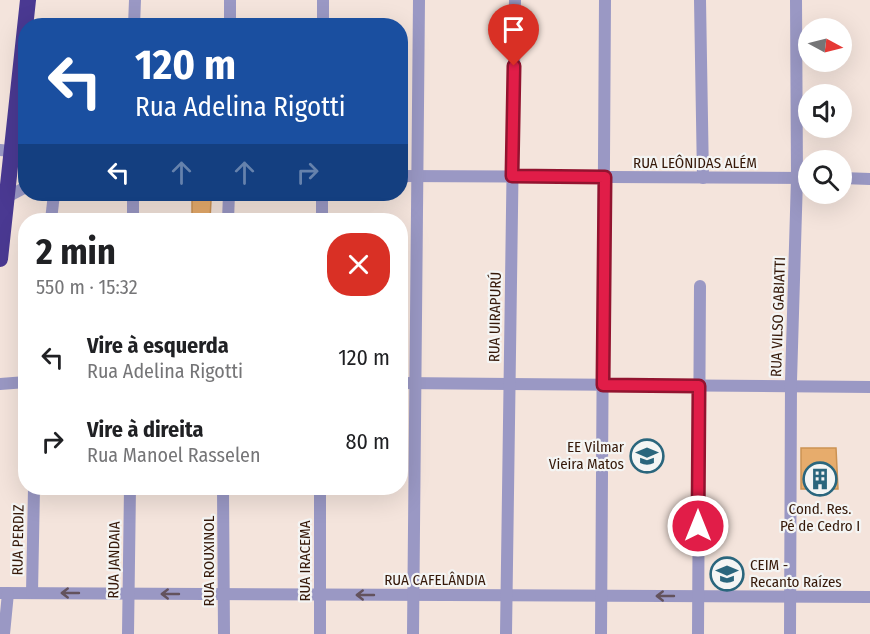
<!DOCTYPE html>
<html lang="pt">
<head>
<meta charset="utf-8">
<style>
	:root { --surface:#fff; --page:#f2f2f2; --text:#202124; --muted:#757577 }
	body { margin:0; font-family:"Fira Sans Condensed",sans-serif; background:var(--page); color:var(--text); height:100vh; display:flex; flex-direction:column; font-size:22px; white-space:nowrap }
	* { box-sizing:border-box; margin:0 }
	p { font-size:20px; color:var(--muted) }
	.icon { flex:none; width:33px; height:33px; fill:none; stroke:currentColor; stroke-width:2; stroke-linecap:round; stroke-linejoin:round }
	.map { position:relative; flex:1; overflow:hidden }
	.panel { position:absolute; left:18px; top:213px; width:390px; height:282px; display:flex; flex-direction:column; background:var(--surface); border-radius:24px; box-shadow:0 6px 24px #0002 }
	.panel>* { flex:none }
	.guide { position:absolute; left:18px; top:18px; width:390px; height:183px; border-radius:24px; box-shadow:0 6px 24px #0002; background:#1a4fa0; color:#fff; overflow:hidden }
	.needle { width:39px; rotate:97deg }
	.tools { position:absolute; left:798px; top:18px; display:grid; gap:12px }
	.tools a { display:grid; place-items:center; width:54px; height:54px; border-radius:50%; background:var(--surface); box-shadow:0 6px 24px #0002; font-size:30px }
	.pin { position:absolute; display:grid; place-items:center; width:51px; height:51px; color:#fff; margin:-62px -26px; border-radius:50% 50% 50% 0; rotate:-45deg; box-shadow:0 0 6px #0007 }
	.pin .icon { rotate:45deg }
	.me { position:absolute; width:66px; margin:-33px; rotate:0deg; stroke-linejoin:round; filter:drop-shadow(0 0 4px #0008) }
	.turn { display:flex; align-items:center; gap:21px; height:126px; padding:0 18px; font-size:27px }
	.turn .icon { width:78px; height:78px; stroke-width:2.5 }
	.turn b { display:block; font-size:42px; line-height:51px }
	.lanes { display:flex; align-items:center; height:57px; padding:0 18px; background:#0003; justify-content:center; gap:30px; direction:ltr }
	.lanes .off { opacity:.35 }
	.round { display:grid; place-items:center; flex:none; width:63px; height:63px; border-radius:24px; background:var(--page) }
	.summary { display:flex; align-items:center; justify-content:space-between; height:102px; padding:0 18px }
	h1 { font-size:36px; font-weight:700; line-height:45px }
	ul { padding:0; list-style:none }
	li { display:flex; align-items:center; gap:18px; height:84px; padding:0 18px }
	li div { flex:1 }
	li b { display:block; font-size:22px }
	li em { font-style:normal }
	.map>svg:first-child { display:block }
</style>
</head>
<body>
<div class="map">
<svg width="870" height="634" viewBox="0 0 870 634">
	<rect width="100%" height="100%" fill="#f4e4dc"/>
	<!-- building -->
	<g fill="#e7ac6c" stroke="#cb9253" stroke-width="1.5">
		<path d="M192 199 211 200 210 220H192Z"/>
		<path d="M801 448H836L838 489H801Z"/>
	</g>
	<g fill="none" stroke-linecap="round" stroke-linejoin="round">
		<!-- minor -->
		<g stroke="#9a98c4" stroke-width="12">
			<path d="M700 0 703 178"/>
			<path d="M134 26 135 0"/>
			<path d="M230 26V0"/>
			<path d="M323 26V0"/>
			<path d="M0 150 10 151 26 161"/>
			<path d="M400 176 808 178"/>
			<path d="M842 178 870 179"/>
			<path d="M7 197 26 187"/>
			<path d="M51 220 54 194"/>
			<path d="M133 220V194"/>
			<path d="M228 220 229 194"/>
			<path d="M322 220V194"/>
			<path d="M400 383 870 387"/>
			<path d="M0 384 26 382"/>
			<path d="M223 488 224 634"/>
			<path d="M0 593 870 597"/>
			<path d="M32 593 34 488"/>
			<path d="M4 634 8 593"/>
			<path d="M128 634 130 488"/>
			<path d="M320 634V488"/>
			<path d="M413 634 419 0"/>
			<path d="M506 634 515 0"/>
			<path d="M601 634 605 0"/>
			<path d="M698 634 700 286"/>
			<path d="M790 634 791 381 797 178 796 0"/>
		</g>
		<!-- highway -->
		<path stroke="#4a3992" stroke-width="16" d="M0 259 28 0"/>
	</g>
	<!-- one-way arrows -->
	<defs><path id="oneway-shaft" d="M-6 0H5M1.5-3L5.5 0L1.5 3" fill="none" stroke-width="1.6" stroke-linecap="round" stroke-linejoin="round" transform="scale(1.5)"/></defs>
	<g stroke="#63525d">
		<use href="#oneway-shaft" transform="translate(70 593) rotate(-180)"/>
		<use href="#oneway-shaft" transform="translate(170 594) rotate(-180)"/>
		<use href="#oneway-shaft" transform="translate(365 595) rotate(-180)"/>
		<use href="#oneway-shaft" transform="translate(665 596) rotate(-180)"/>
	</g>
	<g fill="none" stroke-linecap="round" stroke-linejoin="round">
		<!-- route casing -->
		<g stroke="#92132f" stroke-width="15">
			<path id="route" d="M514 66 512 176 605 177 603 385 699 386 698 526"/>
		</g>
		<!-- route -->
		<use href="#route" stroke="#e11d48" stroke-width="10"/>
	</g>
	<!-- icons -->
	<defs>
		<g id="school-ring" transform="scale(1.725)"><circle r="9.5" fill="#f4f5f4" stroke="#2a667d" stroke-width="1.5"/><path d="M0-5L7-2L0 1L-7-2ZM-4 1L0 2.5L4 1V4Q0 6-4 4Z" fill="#2a667d"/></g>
		<g id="building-ring" transform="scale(1.725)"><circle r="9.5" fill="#f4f5f4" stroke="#2a667d" stroke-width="1.5"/><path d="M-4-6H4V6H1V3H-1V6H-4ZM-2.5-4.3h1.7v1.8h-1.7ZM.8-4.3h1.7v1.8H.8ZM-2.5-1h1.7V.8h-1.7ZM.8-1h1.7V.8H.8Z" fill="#2a667d"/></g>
	</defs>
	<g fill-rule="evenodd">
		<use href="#school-ring" x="647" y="456"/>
		<use href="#building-ring" x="820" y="479"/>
		<use href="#school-ring" x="727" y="574"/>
	</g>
	<g text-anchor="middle" stroke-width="4.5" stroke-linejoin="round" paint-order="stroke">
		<!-- street labels -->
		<g font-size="15" fill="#361909" stroke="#f4f5f4">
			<text x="695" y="168">RUA LEÔNIDAS ALÉM</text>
			<text transform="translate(495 317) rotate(-89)" y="5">RUA UIRAPURÚ</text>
			<text transform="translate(778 317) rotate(-88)" y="5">RUA VILSO GABIATTI</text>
			<text transform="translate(18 540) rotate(-89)" y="5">RUA PERDIZ</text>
			<text transform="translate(114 560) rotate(-89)" y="5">RUA JANDAIA</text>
			<text transform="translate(209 561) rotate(-90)" y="5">RUA ROUXINOL</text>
			<text transform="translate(305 561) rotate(-90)" y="5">RUA IRACEMA</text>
			<text x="435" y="585">RUA CAFELÂNDIA</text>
		</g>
		<!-- poi labels -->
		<g font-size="15" fill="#361909" stroke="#f4f5f4" text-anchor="end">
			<text x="624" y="452">EE Vilmar<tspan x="624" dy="17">Vieira Matos</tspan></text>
			<text x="820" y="514" text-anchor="middle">Cond. Res.<tspan x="820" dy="17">Pé de Cedro I</tspan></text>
			<text x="750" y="570" text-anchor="start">CEIM -<tspan x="750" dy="17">Recanto Raízes</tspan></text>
		</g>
	</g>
</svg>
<div class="tools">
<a><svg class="needle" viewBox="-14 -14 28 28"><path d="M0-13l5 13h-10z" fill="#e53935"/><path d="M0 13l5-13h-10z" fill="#757577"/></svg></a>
<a><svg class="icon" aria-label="sound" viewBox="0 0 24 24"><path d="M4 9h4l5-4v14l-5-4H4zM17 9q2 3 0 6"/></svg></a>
<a><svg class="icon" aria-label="search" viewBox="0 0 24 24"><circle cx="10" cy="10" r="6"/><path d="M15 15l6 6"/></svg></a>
</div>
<div class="pin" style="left:514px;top:66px;background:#d93025"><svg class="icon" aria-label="arrive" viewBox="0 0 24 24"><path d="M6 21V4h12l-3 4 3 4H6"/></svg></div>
<svg class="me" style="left:698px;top:526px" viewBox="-20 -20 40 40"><circle r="17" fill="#e11d48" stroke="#fff" stroke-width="3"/><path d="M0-11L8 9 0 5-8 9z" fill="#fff"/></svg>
<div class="guide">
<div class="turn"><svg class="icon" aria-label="left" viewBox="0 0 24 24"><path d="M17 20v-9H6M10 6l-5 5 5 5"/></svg><div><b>120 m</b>Rua Adelina Rigotti</div></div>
<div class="lanes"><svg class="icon" aria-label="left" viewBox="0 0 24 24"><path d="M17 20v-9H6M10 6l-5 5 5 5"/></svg><svg class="icon off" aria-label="ahead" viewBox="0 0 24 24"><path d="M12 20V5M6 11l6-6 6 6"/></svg><svg class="icon off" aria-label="ahead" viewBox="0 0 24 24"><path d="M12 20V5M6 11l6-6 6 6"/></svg><svg class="icon off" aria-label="right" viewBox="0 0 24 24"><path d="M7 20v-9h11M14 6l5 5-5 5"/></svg></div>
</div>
<section class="panel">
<div class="summary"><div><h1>2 min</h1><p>550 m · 15:32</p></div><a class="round" style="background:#d93025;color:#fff"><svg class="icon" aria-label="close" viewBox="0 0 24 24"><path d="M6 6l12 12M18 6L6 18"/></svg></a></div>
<ul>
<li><svg class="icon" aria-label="left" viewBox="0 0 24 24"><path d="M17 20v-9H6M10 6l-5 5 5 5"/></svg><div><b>Vire à esquerda</b><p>Rua Adelina Rigotti</p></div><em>120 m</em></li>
<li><svg class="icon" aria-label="right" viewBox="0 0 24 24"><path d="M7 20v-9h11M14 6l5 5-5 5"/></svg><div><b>Vire à direita</b><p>Rua Manoel Rasselen</p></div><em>80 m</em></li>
</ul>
</section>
</div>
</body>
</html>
